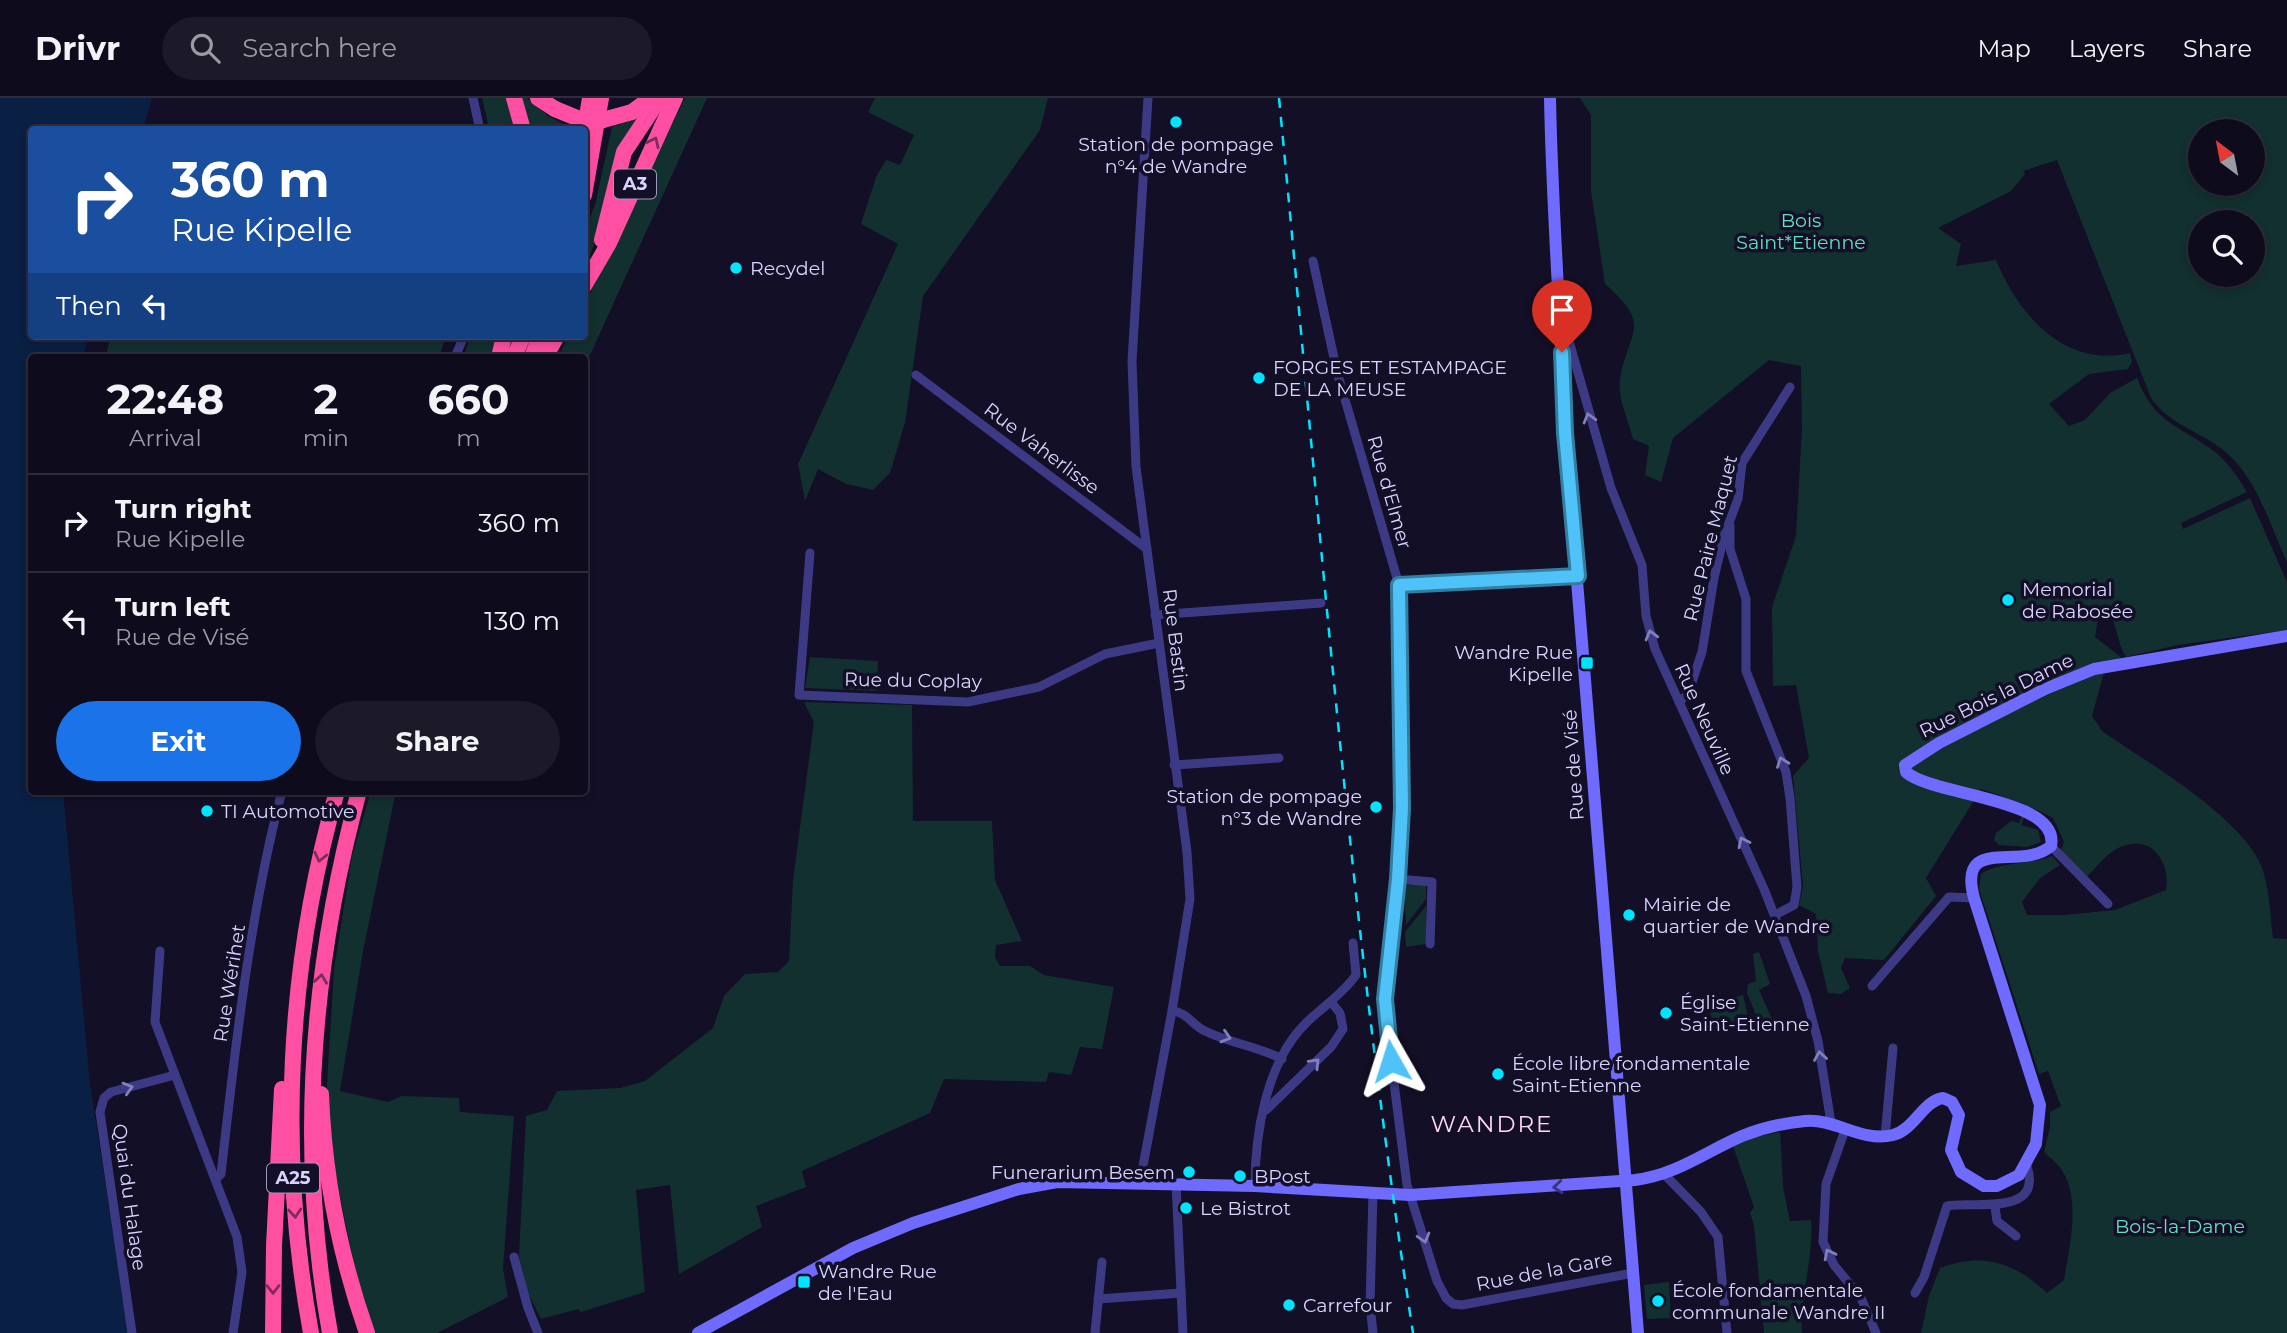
<!DOCTYPE html>
<html lang="en">
<head>
<meta charset="utf-8">
<style>
	:root { --surface:#0e0b1c; --page:#1c1929; --text:#f1f3f6; --muted:#9b9ba3; --line:#2e2b3b; --accent:#1a73e8 }
	body { margin:0; font-family:Montserrat,sans-serif; background:var(--page); color:var(--text); height:100vh; display:flex; flex-direction:column; font-size:26px; white-space:nowrap }
	* { box-sizing:border-box; margin:0 }
	p { font-size:23px; color:var(--muted) }
	.icon { flex:none; width:38px; height:38px; fill:none; stroke:currentColor; stroke-width:2; stroke-linecap:round; stroke-linejoin:round }
	.map { position:relative; flex:1; overflow:hidden }
	.panel { position:absolute; left:28px; top:256px; width:560px; height:441px; display:flex; flex-direction:column; background:var(--surface); border-radius:7px; box-shadow:0 4px 10px #0003,0 0 0 2px var(--line) }
	.panel>* { flex:none }
	.top-card { position:absolute; left:28px; top:28px; width:560px; height:214px; border-radius:7px; box-shadow:0 4px 10px #0003,0 0 0 2px var(--line); background:#1a4fa0; color:#fff; overflow:hidden }
	.needle { width:46px; rotate:328deg }
	.controls { position:absolute; left:2188px; top:21px; display:grid; gap:14px }
	.controls a { display:grid; place-items:center; width:77px; height:77px; border-radius:50%; background:var(--surface); box-shadow:0 4px 10px #0003,0 0 0 2px var(--line); font-size:35px }
	.pin { position:absolute; display:grid; place-items:center; width:60px; height:60px; color:#fff; margin:-72px -30px; border-radius:50% 50% 50% 0; rotate:-45deg; box-shadow:0 0 7px #0007 }
	.pin .icon { rotate:45deg }
	.me { position:absolute; width:77px; margin:-38px; rotate:354deg; stroke-linejoin:round; filter:drop-shadow(0 0 5px #0008) }
	.turn { display:flex; align-items:center; gap:24px; height:147px; padding:0 28px; font-size:32px }
	.turn .icon { width:91px; height:91px; stroke-width:2.5 }
	.turn b { display:block; font-size:49px; line-height:60px }
	.then { display:flex; align-items:center; height:66px; padding:0 28px; background:#0003; gap:14px; font-size:26px }
	.eta { display:flex; justify-content:space-evenly; align-items:center; height:119px; text-align:center }
	.eta b { font-size:42px; font-weight:700; line-height:49px }
	.primary-button { display:flex; gap:14px; margin-top:auto; padding:14px 28px }
	.primary-button a { flex:1; height:80px; border-radius:42px; background:var(--accent); color:#fff; font-size:28px; font-weight:700; line-height:80px; text-align:center }
	.primary-button a+a { background:var(--page); color:var(--text) }
	ul { padding:0; list-style:none }
	li { display:flex; align-items:center; gap:21px; height:98px; padding:0 28px; border-top:2px solid var(--line) }
	li div { flex:1 }
	li b { display:block; font-size:26px }
	li em { font-style:normal }
	header { display:flex; align-items:center; gap:42px; box-sizing:border-box; height:98px; padding:0 35px; background:var(--surface); border-bottom:2px solid var(--line) }
	header strong { font-size:33px }
	nav { display:flex; gap:38px; margin-inline-start:auto; font-size:24px }
	.search { width:490px; height:63px; background:var(--page); display:flex; align-items:center; gap:18px; box-sizing:border-box; padding:0 24px; border-radius:38px; color:var(--muted); font-size:26px }
	.map>svg:first-child { display:block }
</style>
</head>
<body>
<header>
<strong>Drivr</strong>
<div class="search"><svg class="icon" aria-label="search" viewBox="0 0 24 24"><circle cx="10" cy="10" r="6"/><path d="M15 15l6 6"/></svg>Search here</div>
<nav><a>Map</a><a>Layers</a><a>Share</a></nav>
</header>
<div class="map">
<svg width="2287" height="1235" viewBox="0 0 2287 1235">
	<rect width="100%" height="100%" fill="#130f26"/>
	<!-- green -->
	<g fill="#12302f" fill-rule="evenodd">
		<path d="M482 0H509L516 31H489Z"/>
		<path d="M522 0H527L548 18 573 31H528Z"/>
		<path d="M685 0H707L585 268 584 259H558L569 238H584L585 206Z"/>
		<path d="M875 0H1048L1040 32 923 198 905 325 890 375 873 392 846 386 818 371 805 403 798 366 898 146 861 126 876 79 886 62 900 67 914 37 868 14Z"/>
		<path d="M1580 0H2287V464C2270 427 2256 377 2222 351 2198 333 2169 326 2151 300L2057 62 2023 73 2025 76 2011 93 1938 130 1961 146 1956 168 1996 162C2019 218 2065 270 2130 255L2132 264 2128 271 2089 276 2049 306 2069 328 2085 322 2110 295 2137 280C2154 324 2177 327 2211 351 2227 362 2237 378 2247 394L2181 425 2183 431 2250 400 2287 484V532L2178 547 2126 559C2117 545 2118 531 2110 517L2104 516 2098 522 2095 539 2122 560 2103 567 2104 575 2092 618 2103 634C2147 664 2251 724 2264 776 2270 796 2270 819 2273 840L2287 841V1235H1921L1929 1198 1940 1170C1983 1154 2014 1164 2047 1195L2064 1182C2069 1150 2081 1104 2063 1074 2059 1067 2050 1060 2044 1054L2050 1029V1014L2061 1008 2048 973 2039 976 1979 791 1981 776C1997 764 2032 766 2052 758L2060 767 2040 780 2022 804 2027 817H2064L2115 812 2166 792C2171 769 2155 738 2126 747 2110 751 2098 767 2087 779L2061 752 2064 744 2053 720 2029 708 2021 727 2038 732 2041 744 2027 749 1999 747 1994 742 1996 735 2011 723 2019 725 2027 707 1981 691 1926 780 1936 798 1884 862 1845 860 1841 870 1850 890 1841 896 1828 895 1818 853 1816 816 1799 807 1803 788 1793 678 1809 660 1796 587 1773 588 1772 509 1796 438 1802 331 1801 268 1769 262 1673 340 1661 384 1645 377 1649 348 1633 341C1629 325 1617 299 1620 282 1628 231 1654 229 1605 186L1591 93V17ZM2200 33H2252V86H2200ZM2200 124H2252V177H2200Z"/>
		<path d="M638 20 585 172V134L596 103 612 29Z"/>
		<path d="M110 238H446L439 259H106Z"/>
		<path d="M471 238H496L490 259H463Z"/>
		<path d="M810 559 878 563 877 593 805 590Z"/>
		<path d="M804 604 912 607 913 723H992L995 782 1022 843 996 847 995 859 1000 868H1030L1044 877 1114 889 1102 951 1080 949 1071 977 1049 974 1046 984 944 981 930 1015 802 1073 806 1089 756 1108 762 1129 679 1176 670 1087 636 1092 645 1194 581 1214 578 1211 541 1221 528 1195 519 1158 526 1018 547 1012 557 993 620 990 645 983 713 930 724 898 745 876 778 874 789 863 793 782 814 624Z"/>
		<path d="M371 693H396L363 853 340 993 388 1004 402 998 459 1000 460 1014 514 1018 503 1171 508 1199 437 1235H372L362 1205 329 1045 327 987 334 871 352 758Z"/>
		<path d="M1404 787H1426V801L1406 827Z"/>
		<path d="M1426 808V846L1406 849 1405 834Z"/>
		<path d="M1759 854 1770 886 1759 892 1773 923 1760 927 1747 895 1748 886 1756 883 1753 856Z"/>
		<path d="M1743 897 1749 923 1715 931 1708 906Z"/>
		<path d="M1780 1034 1783 1089 1790 1123 1811 1122C1814 1159 1800 1197 1802 1235H1764L1754 1127 1750 1115 1754 1109 1733 1048 1742 1042Z"/>
		<path d="M1669 1184 1671 1220 1647 1221 1644 1187Z"/>
	</g>
	<!-- water -->
	<path fill="#0a1f44" d="M0 0H152L143 31 32 32V238H89L83 259H32V693H63L90 986 129 1235H0Z"/>
	<g fill="none" stroke-linecap="round" stroke-linejoin="round">
		<!-- street -->
		<g stroke="#3d3a85" stroke-width="9">
			<path d="M473 0 480 32"/>
			<path d="M1313 163 1337 274 1399 487 1402 710 1398 781 1385 901 1388 938 1407 1087 1437 1183 1446 1200 1453 1206 1462 1207 1633 1175"/>
			<path d="M1561 227 1567 236 1611 390 1642 467 1646 518 1655 551 1764 791 1806 898 1818 943 1831 1025"/>
			<path d="M455 259 464 238"/>
			<path d="M916 277 1147 451"/>
			<path d="M1730 427V451L1746 501V573L1786 674 1790 700 1797 789 1794 807 1775 817"/>
			<path d="M810 455 799 597 968 604 1039 589 1105 556 1159 545"/>
			<path d="M1399 487 1578 478"/>
			<path d="M1155 517 1321 505"/>
			<path d="M1679 604 1688 596 1702 554 1714 480 1724 438 1738 401 1742 365 1790 289"/>
			<path d="M1174 667 1279 660"/>
			<path d="M2051 748 2108 806"/>
			<path d="M1398 781 1432 784 1430 846"/>
			<path d="M160 853 155 924 237 1139 242 1174 233 1235"/>
			<path d="M1872 888 1949 799 1974 800"/>
			<path d="M1172 913C1187 914 1192 927 1205 933 1229 945 1257 948 1282 961"/>
			<path d="M1266 1012 1331 949 1343 931 1340 915 1331 904"/>
			<path d="M1845 1032 1826 1086 1823 1144 1834 1167 1861 1200 1876 1235"/>
			<path d="M1885 1039 1893 950"/>
			<path d="M1665 1077 1701 1114 1718 1139 1727 1235"/>
			<path d="M216 1081 221 1076C235 951 250 814 282 693"/>
			<path d="M1140 1084 1172 913 1190 801 1187 754 1136 369 1132 263 1148 0"/>
			<path d="M1176 1086 1183 1235"/>
			<path d="M1255 1088C1255 1036 1266 965 1305 926 1322 909 1342 897 1356 877L1353 845"/>
			<path d="M1373 1095 1370 1207 1373 1235"/>
			<path d="M1995 1109 1997 1123 2016 1138"/>
			<path d="M514 1159 528 1210 538 1235"/>
			<path d="M1915 1195 1924 1179 1947 1108C1967 1102 2044 1121 2027 1068"/>
			<path d="M1098 1201 1181 1195"/>
			<path d="M132 1235 100 1014 104 1000 111 994 175 977"/>
			<path d="M1095 1235 1102 1164"/>
		</g>
		<!-- secondary -->
		<g stroke="#6f6bff" stroke-width="12">
			<path d="M1550 0C1552 112 1561 223 1565 335L1638 1235"/>
			<path d="M698 1235 853 1150 913 1125 1019 1091 1057 1084 1255 1088 1410 1097 1635 1082C1676 1077 1705 1054 1742 1038 1762 1030 1784 1025 1805 1023 1835 1020 1862 1045 1893 1037 1914 1032 1923 1003 1943 1000L1952 1004 1959 1017 1951 1052 1961 1074 1984 1088H1997L2019 1077 2036 1046 2040 1007 1974 800C1957 736 2021 774 2051 748 2061 700 1932 698 1906 674L1905 667 1939 645 2045 591 2094 571 2287 538"/>
		</g>
		<!-- highway -->
		<g stroke="#ff4fa3" stroke-width="16">
			<path d="M514 0 523 32"/>
			<path d="M538 0 555 11"/>
			<path d="M603 22 632 14 651 0"/>
			<path d="M584 37 590 0"/>
			<path d="M584 97 601 0"/>
			<path d="M602 142 624 54 660 0"/>
			<path d="M584 188 609 145 675 0"/>
			<path d="M499 259 504 238"/>
			<path d="M514 259 523 238"/>
			<path d="M532 259 540 238"/>
			<path d="M545 259 557 238"/>
			<path d="M321 996C324 1078 340 1158 367 1235"/>
			<path d="M273 1235 274 1148 282 991"/>
			<path d="M311 1235C278 1056 287 868 337 693"/>
			<path d="M330 1235C297 1053 311 871 359 693"/>
		</g>
		<!-- rail -->
		<path stroke="#00e5ff" stroke-width="2.5" stroke-dasharray="10 9" stroke-linecap="butt" d="M1279 0C1319 412 1350 826 1413 1235"/>
		<!-- highway-bridge -->
		<path stroke="#ff4fa3" stroke-width="16" d="M555 11 577 20 603 22"/>
	</g>
	<!-- one-way arrows -->
	<defs><path id="oneway-chevron" d="M-2-3.5L2.5 0L-2 3.5" fill="none" stroke-width="1.6" stroke-linecap="round" stroke-linejoin="round" transform="scale(1.75)"/></defs>
	<g stroke="#7d2c5e">
		<use href="#oneway-chevron" transform="translate(654 44) rotate(-65)"/>
		<use href="#oneway-chevron" transform="translate(320 759) rotate(103)"/>
		<use href="#oneway-chevron" transform="translate(321 881) rotate(-82)"/>
		<use href="#oneway-chevron" transform="translate(295 1115) rotate(85)"/>
		<use href="#oneway-chevron" transform="translate(273 1191) rotate(90)"/>
	</g>
	<g stroke="#837fbc">
		<use href="#oneway-chevron" transform="translate(1589 320) rotate(-106)"/>
		<use href="#oneway-chevron" transform="translate(1651 537) rotate(-105)"/>
		<use href="#oneway-chevron" transform="translate(1782 664) rotate(-110)"/>
		<use href="#oneway-chevron" transform="translate(1743 744) rotate(-116)"/>
		<use href="#oneway-chevron" transform="translate(1226 939) rotate(17)"/>
		<use href="#oneway-chevron" transform="translate(1820 958) rotate(-99)"/>
		<use href="#oneway-chevron" transform="translate(1315 965) rotate(-46)"/>
		<use href="#oneway-chevron" transform="translate(128 990) rotate(-16)"/>
		<use href="#oneway-chevron" transform="translate(1424 1140) rotate(74)"/>
		<use href="#oneway-chevron" transform="translate(1829 1156) rotate(-117)"/>
	</g>
	<use stroke="#38347d" href="#oneway-chevron" transform="translate(1558 1089) rotate(175)"/>
	<g fill="none" stroke-linecap="round" stroke-linejoin="round">
		<!-- route casing -->
		<g stroke="#337fa1" stroke-width="18">
			<path id="route" d="M1391 963 1385 901 1398 781 1402 710 1399 487 1578 478 1565 335 1562 254"/>
		</g>
		<!-- route -->
		<use href="#route" stroke="#4fc3f7" stroke-width="12"/>
	</g>
	<!-- markers -->
	<g fill="#00e5ff" stroke="#130f26" stroke-width="2.5">
		<circle cx="1176" cy="24" r="7"/>
		<circle cx="736" cy="170" r="7"/>
		<circle cx="1259" cy="280" r="7"/>
		<circle cx="2008" cy="502" r="7"/>
		<rect x="1580" y="558" width="14" height="14" rx="3.5"/>
		<circle cx="1376" cy="709" r="7"/>
		<circle cx="207" cy="713" r="7"/>
		<circle cx="1629" cy="817" r="7"/>
		<circle cx="1666" cy="915" r="7"/>
		<circle cx="1498" cy="976" r="7"/>
		<circle cx="1189" cy="1074" r="7"/>
		<circle cx="1240" cy="1078" r="7"/>
		<circle cx="1186" cy="1110" r="7"/>
		<rect x="797" y="1177" width="14" height="14" rx="3.5"/>
		<circle cx="1658" cy="1203" r="7"/>
		<circle cx="1289" cy="1207" r="7"/>
	</g>
	<g text-anchor="middle" stroke-width="7" stroke-linejoin="round" paint-order="stroke">
		<!-- shield labels -->
		<g fill="#130f26" stroke="#9e99be" stroke-width="2">
			<rect x="614" y="71.5" width="42" height="29" rx="5"/>
			<rect x="267" y="1065.5" width="52" height="29" rx="5"/>
		</g>
		<g font-size="18" font-weight="bold" fill="#d9d4ff">
			<text x="635" y="92">A3</text>
			<text x="293" y="1086">A25</text>
		</g>
		<!-- poi labels -->
		<g font-size="19" fill="#d9d4ff" stroke="#130f26" text-anchor="start">
			<text x="1176" y="53" text-anchor="middle">Station de pompage<tspan x="1176" dy="22">n°4 de Wandre</tspan></text>
			<text x="750" y="177">Recydel</text>
			<text x="1273" y="276">FORGES ET ESTAMPAGE<tspan x="1273" dy="22">DE LA MEUSE</tspan></text>
			<text x="2022" y="498">Memorial<tspan x="2022" dy="22">de Rabosée</tspan></text>
			<text x="1573" y="561" text-anchor="end">Wandre Rue<tspan x="1573" dy="22">Kipelle</tspan></text>
			<text x="1362" y="705" text-anchor="end">Station de pompage<tspan x="1362" dy="22">n°3 de Wandre</tspan></text>
			<text x="221" y="720">TI Automotive</text>
			<text x="1643" y="813">Mairie de<tspan x="1643" dy="22">quartier de Wandre</tspan></text>
			<text x="1680" y="911">Église<tspan x="1680" dy="22">Saint-Etienne</tspan></text>
			<text x="1512" y="972">École libre fondamentale<tspan x="1512" dy="22">Saint-Etienne</tspan></text>
			<text x="1175" y="1081" text-anchor="end">Funerarium Besem</text>
			<text x="1254" y="1085">BPost</text>
			<text x="1200" y="1117">Le Bistrot</text>
			<text x="818" y="1180">Wandre Rue<tspan x="818" dy="22">de l'Eau</tspan></text>
			<text x="1672" y="1199">École fondamentale<tspan x="1672" dy="22">communale Wandre II</tspan></text>
			<text x="1303" y="1214">Carrefour</text>
		</g>
		<!-- park labels -->
		<g font-size="19" fill="#5fe0c0" stroke="#130f26">
			<text x="1801" y="129">Bois<tspan x="1801" dy="22">Saint*Etienne</tspan></text>
			<text x="2180" y="1135">Bois-la-Dame</text>
		</g>
		<!-- street labels -->
		<g font-size="19" fill="#d9d4ff" stroke="#130f26">
			<text transform="translate(1042 350) rotate(37)" y="7">Rue Vaherlisse</text>
			<text transform="translate(1390 394) rotate(74)" y="7">Rue d'Elmer</text>
			<text transform="translate(1710 440) rotate(-76)" y="7">Rue Paire Maquet</text>
			<text transform="translate(1176 542) rotate(83)" y="7">Rue Bastin</text>
			<text transform="translate(913 582) rotate(1)" y="7">Rue du Coplay</text>
			<text transform="translate(1996 597) rotate(-26)" y="7">Rue Bois la Dame</text>
			<text transform="translate(1705 621) rotate(66)" y="7">Rue Neuville</text>
			<text transform="translate(1573 667) rotate(-94)" y="7">Rue de Visé</text>
			<text transform="translate(229 885) rotate(-81)" y="7">Rue Wérihet</text>
			<text transform="translate(130 1099) rotate(82)" y="7">Quai du Halage</text>
			<text transform="translate(1544 1173) rotate(-11)" y="7">Rue de la Gare</text>
		</g>
		<!-- quarter labels -->
		<g font-size="23" letter-spacing="2" fill="#ffd6f0" stroke="#130f26">
			<text x="1492" y="1034">WANDRE</text>
		</g>
	</g>
</svg>
<div class="controls">
<a><svg class="needle" viewBox="-14 -14 28 28"><path d="M0-13l5 13h-10z" fill="#e53935"/><path d="M0 13l5-13h-10z" fill="#9b9ba3"/></svg></a>
<a><svg class="icon" aria-label="search" viewBox="0 0 24 24"><circle cx="10" cy="10" r="6"/><path d="M15 15l6 6"/></svg></a>
</div>
<div class="pin" style="left:1562px;top:254px;background:#d93025"><svg class="icon" aria-label="arrive" viewBox="0 0 24 24"><path d="M6 21V4h12l-3 4 3 4H6"/></svg></div>
<svg class="me" style="left:1391px;top:963px" viewBox="-20 -20 40 40"><path d="M0-17L14 15 0 8-14 15z" fill="#4fc3f7" stroke="#fff" stroke-width="4"/></svg>
<div class="top-card">
<div class="turn"><svg class="icon" aria-label="right" viewBox="0 0 24 24"><path d="M7 20v-9h11M14 6l5 5-5 5"/></svg><div><b>360 m</b>Rue Kipelle</div></div>
<div class="then">Then<svg class="icon" aria-label="left" viewBox="0 0 24 24"><path d="M17 20v-9H6M10 6l-5 5 5 5"/></svg></div>
</div>
<section class="panel">
<div class="eta">
<div><b>22:48</b><p>Arrival</p></div>
<div><b>2</b><p>min</p></div>
<div><b>660</b><p>m</p></div>
</div>
<ul>
<li><svg class="icon" aria-label="right" viewBox="0 0 24 24"><path d="M7 20v-9h11M14 6l5 5-5 5"/></svg><div><b>Turn right</b><p>Rue Kipelle</p></div><em>360 m</em></li>
<li><svg class="icon" aria-label="left" viewBox="0 0 24 24"><path d="M17 20v-9H6M10 6l-5 5 5 5"/></svg><div><b>Turn left</b><p>Rue de Visé</p></div><em>130 m</em></li>
</ul>
<div class="primary-button"><a>Exit</a><a>Share</a></div>
</section>
</div>
</body>
</html>
